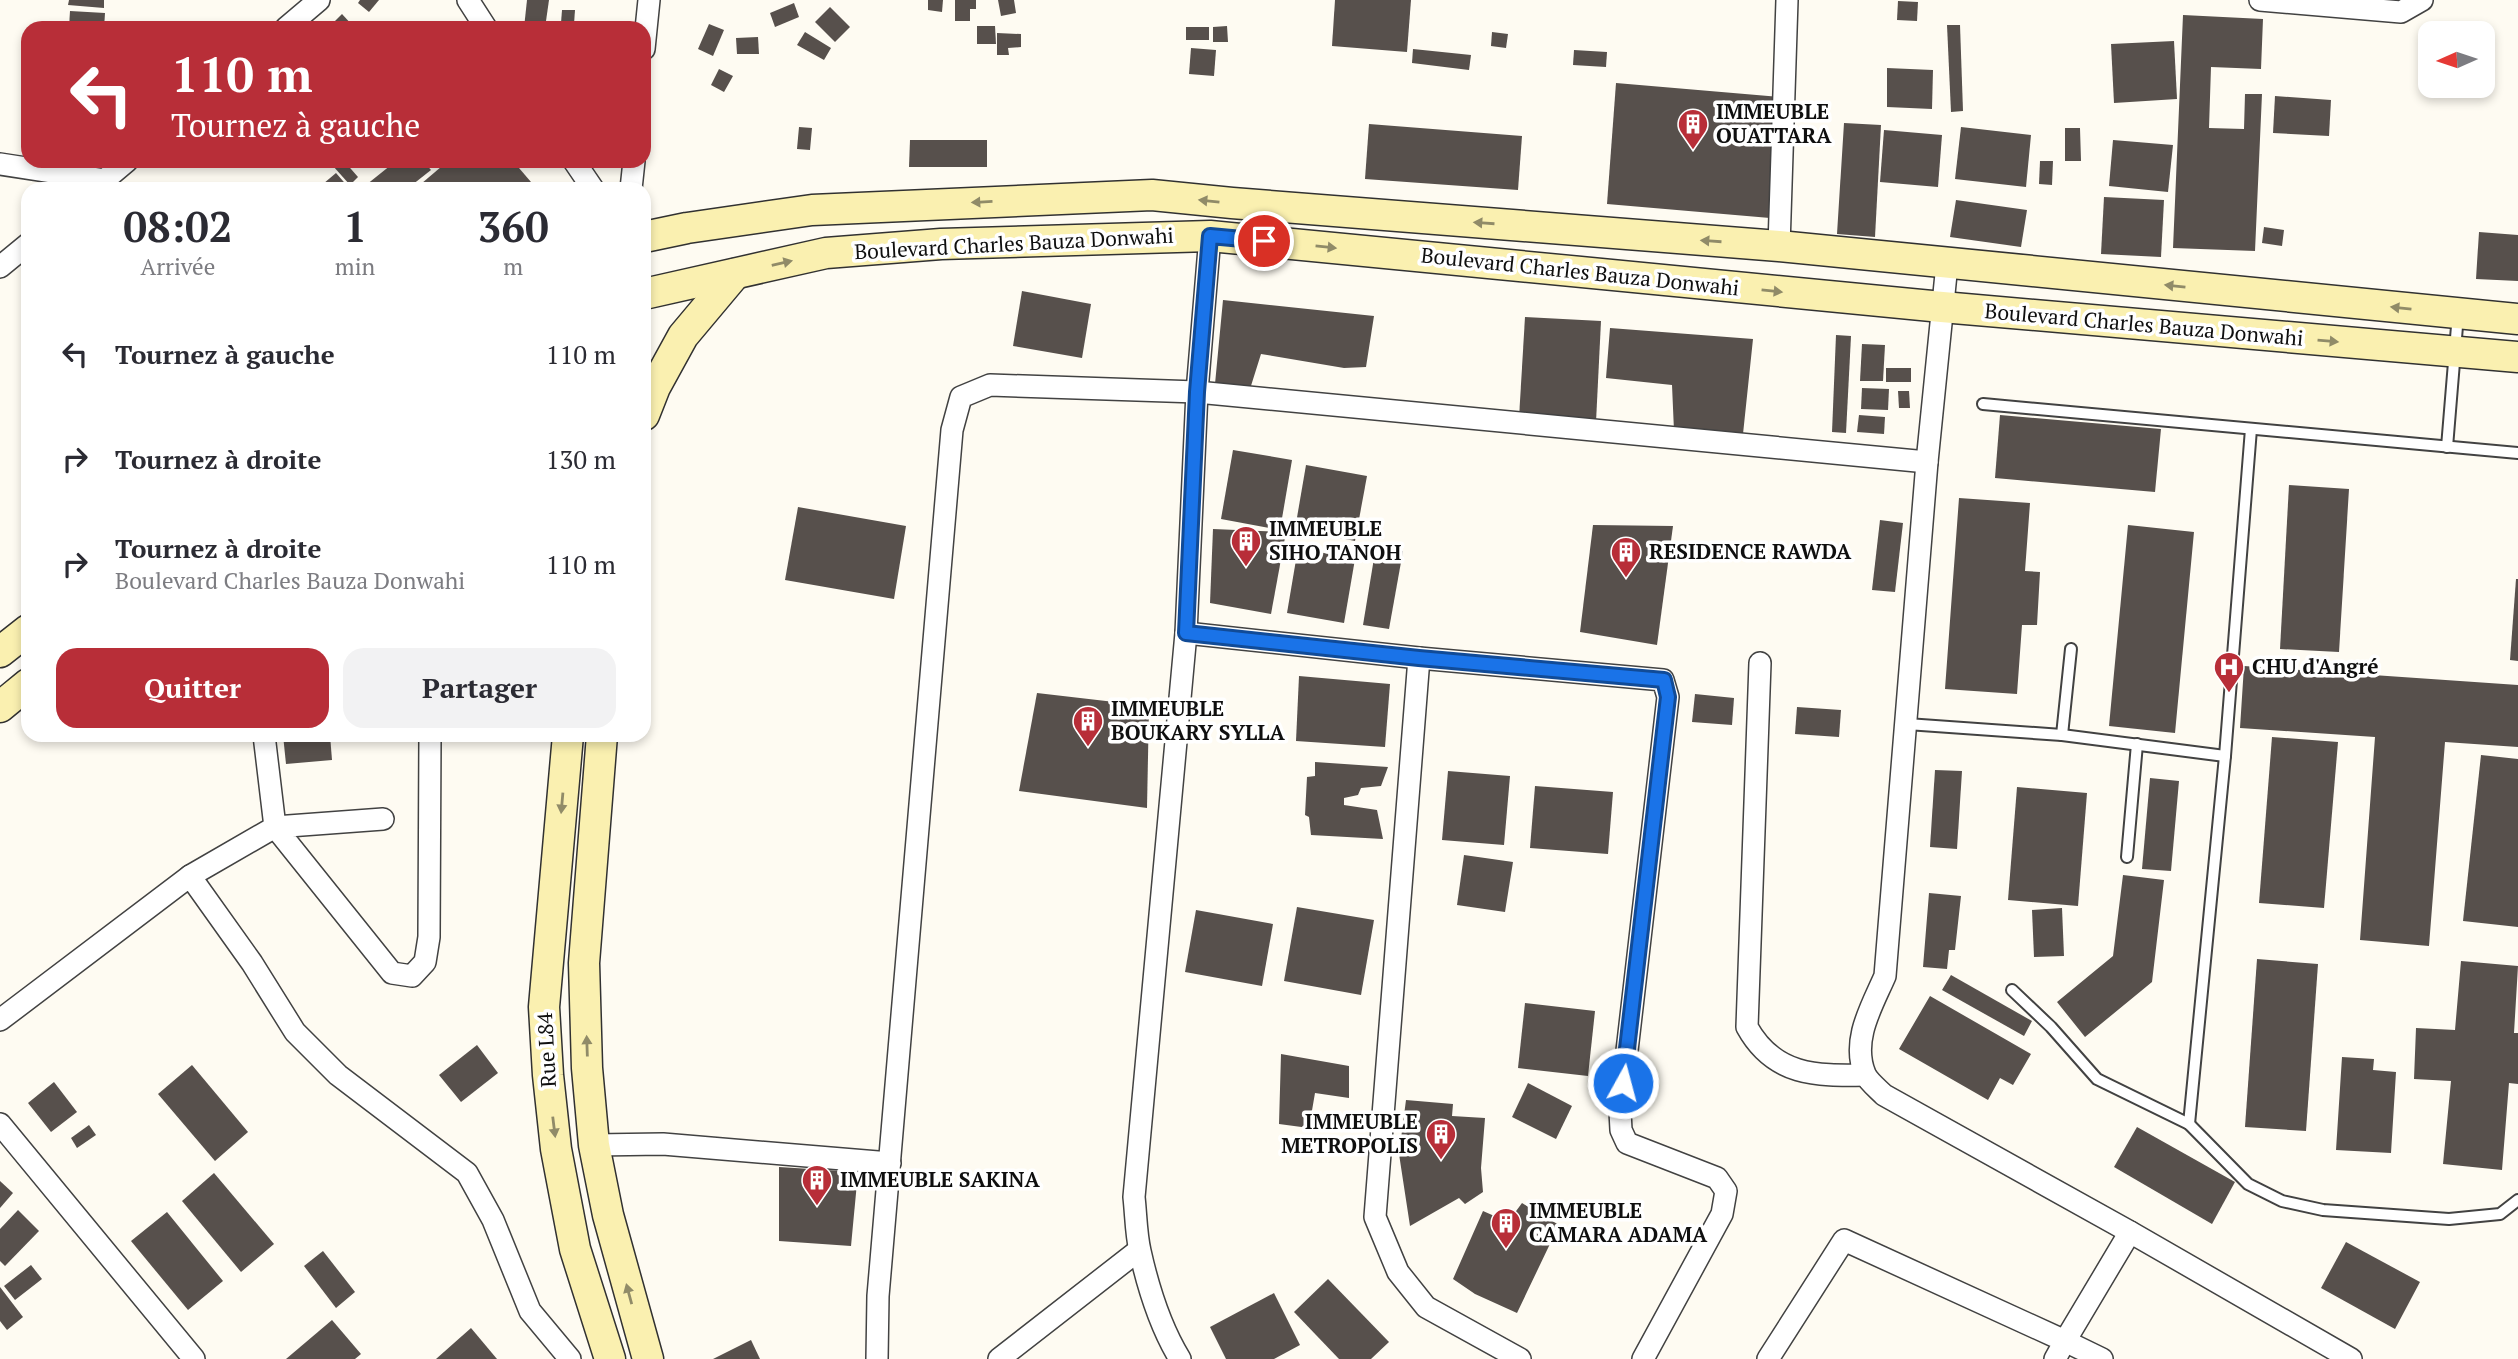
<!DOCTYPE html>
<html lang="fr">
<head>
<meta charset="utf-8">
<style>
	:root { --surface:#fff; --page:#f2f2f3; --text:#2b2b33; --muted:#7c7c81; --accent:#b82e38 }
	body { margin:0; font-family:"PT Serif",serif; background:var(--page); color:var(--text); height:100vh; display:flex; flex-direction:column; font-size:26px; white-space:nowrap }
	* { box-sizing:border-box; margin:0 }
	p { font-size:23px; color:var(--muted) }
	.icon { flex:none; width:38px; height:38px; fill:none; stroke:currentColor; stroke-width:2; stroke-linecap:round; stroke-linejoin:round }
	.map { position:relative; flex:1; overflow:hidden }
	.drawer { position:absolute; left:21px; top:182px; width:630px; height:560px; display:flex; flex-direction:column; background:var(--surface); border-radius:21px; box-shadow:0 4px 10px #0003 }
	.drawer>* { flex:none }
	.banner { position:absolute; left:21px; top:21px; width:630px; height:147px; border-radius:21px; box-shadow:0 4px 10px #0003; background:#b82e38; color:#fff; overflow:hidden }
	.needle { width:46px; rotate:267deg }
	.controls { position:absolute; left:2418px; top:21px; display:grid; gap:14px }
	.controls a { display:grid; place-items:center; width:77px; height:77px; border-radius:14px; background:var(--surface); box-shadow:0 4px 10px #0003; font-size:35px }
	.pin { position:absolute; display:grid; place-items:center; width:60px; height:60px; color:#fff; margin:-30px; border:4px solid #fff; border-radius:50%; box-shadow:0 2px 7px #0007 }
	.me { position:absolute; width:77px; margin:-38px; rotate:7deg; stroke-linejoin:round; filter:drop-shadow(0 0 5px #0008) }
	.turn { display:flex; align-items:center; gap:24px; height:147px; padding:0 35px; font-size:32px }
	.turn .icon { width:91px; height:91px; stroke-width:2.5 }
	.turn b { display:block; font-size:49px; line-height:60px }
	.eta { display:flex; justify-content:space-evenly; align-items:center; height:119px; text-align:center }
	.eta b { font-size:42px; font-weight:700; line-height:49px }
	.primary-button { display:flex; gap:14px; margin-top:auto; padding:14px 35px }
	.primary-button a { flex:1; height:80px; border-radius:21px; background:var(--accent); color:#fff; font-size:28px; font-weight:700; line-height:80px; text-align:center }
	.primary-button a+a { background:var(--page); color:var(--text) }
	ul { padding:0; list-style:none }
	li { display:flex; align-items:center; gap:21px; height:105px; padding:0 35px }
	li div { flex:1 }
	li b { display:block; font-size:26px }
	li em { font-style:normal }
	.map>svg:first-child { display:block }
</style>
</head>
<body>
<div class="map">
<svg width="2518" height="1359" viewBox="0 0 2518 1359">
	<rect width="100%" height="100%" fill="#fefbf2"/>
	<!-- building -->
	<g fill="#57504c">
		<path d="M69 0H104V8L68 5Z"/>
		<path d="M360 0H379L369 12 358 3Z"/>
		<path d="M527 0H549L545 28H524Z"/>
		<path d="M928 0H943L942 12 928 10Z"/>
		<path d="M955 0H976V9H970V21H955Z"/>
		<path d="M998 0H1014L1016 13 1001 16Z"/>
		<path d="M1335 0H1411L1407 52 1332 46Z"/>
		<path d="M1898 1 1918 2 1917 21 1897 20Z"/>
		<path d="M794 3 799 17 775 27 770 13Z"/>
		<path d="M830 7 850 27 835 42 815 22Z"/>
		<path d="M562 10H575L574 24 561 23Z"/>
		<path d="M70 11 105 13 104 28H69Z"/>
		<path d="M342 14 353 26 350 28H328Z"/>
		<path d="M2183 15 2263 19 2261 69 2211 67 2209 128 2244 129 2245 94H2262L2255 251 2173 248Z"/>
		<path d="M709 24 724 30 713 56 698 49Z"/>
		<path d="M1947 25H1960L1963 111 1951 112Z"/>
		<path d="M977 26H995L996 44H977Z"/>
		<path d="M1227 26 1228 42H1213V27Z"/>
		<rect x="1186" y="27" width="23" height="13"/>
		<path d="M805 32 831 48 824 60 797 45Z"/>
		<path d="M1492 32 1508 34 1506 48 1491 46Z"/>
		<path d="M997 33 1021 34V47L1008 48 1009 55H997Z"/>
		<path d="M758 37 759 54H737L736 38Z"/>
		<path d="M2174 41 2177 99 2114 103 2111 44Z"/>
		<path d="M1191 48 1216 50 1214 76 1189 74Z"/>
		<path d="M1413 49 1471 55 1469 70 1412 63Z"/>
		<path d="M1574 50 1607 52 1606 67 1573 65Z"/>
		<path d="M1887 68 1933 70 1932 109 1887 107Z"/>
		<path d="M719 69 733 76 724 92 711 85Z"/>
		<path d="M1616 83 1780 97 1770 218 1607 204Z"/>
		<path d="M2275 96 2331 100 2329 136 2273 133Z"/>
		<path d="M1844 123 1881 125 1875 237 1837 234Z"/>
		<path d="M1369 124 1522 136 1518 190 1365 179Z"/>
		<path d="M799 127 812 128 810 150 797 149Z"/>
		<path d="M1961 127 2031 135 2026 187 1955 179Z"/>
		<path d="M2065 128H2080L2081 161H2065Z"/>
		<path d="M1884 130 1942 135 1938 187 1880 182Z"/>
		<path d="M910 140H987V167H909Z"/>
		<path d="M2113 140 2173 145 2168 192 2109 186Z"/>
		<path d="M338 161H344L358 177 350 185 333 166Z"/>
		<path d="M396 161H423L431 170 407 189H361Z"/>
		<path d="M448 161H513L531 182 523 189H415Z"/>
		<path d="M2040 161H2053L2052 185 2039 184Z"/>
		<path d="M336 173 350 189H317Z"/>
		<path d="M2104 197 2164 200 2161 257 2101 254Z"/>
		<path d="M1956 200 2027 210 2021 247 1950 237Z"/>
		<path d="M2264 227 2284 230 2282 246 2262 243Z"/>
		<path d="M2479 232 2518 235V281L2476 279Z"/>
		<path d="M1022 291 1091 304 1082 358 1013 346Z"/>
		<path d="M1223 300 1374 316 1366 367 1344 368 1261 354 1250 389 1215 384Z"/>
		<path d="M1525 317 1601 321 1596 422 1519 418Z"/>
		<path d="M1610 328 1753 339 1743 434 1674 431 1672 385 1606 378Z"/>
		<path d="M1836 335 1851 336 1846 433 1832 432Z"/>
		<path d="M1862 344 1885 345 1883 381H1860Z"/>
		<rect x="1886" y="368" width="25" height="14"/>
		<path d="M1862 388 1889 389 1888 410 1861 409Z"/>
		<path d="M1898 391H1909L1910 408H1899Z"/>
		<path d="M1859 415 1885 417 1884 434 1857 432Z"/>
		<path d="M2000 415 2161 429 2155 492 1995 478Z"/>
		<path d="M1233 450 1292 460 1280 530 1221 519Z"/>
		<path d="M1306 465 1367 476 1355 541 1295 529Z"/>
		<path d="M2289 485 2349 489 2339 652 2280 649Z"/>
		<path d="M1959 498 2030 503 2025 571 2040 572 2037 625H2022L2017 694 1945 689Z"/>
		<path d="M798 507 906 526 894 599 785 580Z"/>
		<path d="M1880 520 1903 523 1895 592 1872 590Z"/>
		<path d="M1593 525 1673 526 1657 645 1580 632Z"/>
		<path d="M2128 525 2194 532 2175 733 2109 726Z"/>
		<path d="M1213 529 1286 532 1271 614 1210 603Z"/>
		<path d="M1376 546 1403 551 1389 629 1363 625Z"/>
		<path d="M1298 548 1355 559 1344 623 1287 613Z"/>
		<path d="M2516 579H2518V661L2510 660Z"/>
		<path d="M2244 666 2518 685V747L2445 742 2429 946 2360 940 2375 737 2240 728Z"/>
		<path d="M1299 676 1390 684 1385 747 1296 741Z"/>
		<path d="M1037 693 1149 706 1147 808 1019 791Z"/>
		<path d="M1695 694 1734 698 1732 725 1692 722Z"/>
		<path d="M1797 707 1841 710 1839 737 1795 734Z"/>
		<path d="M283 735H330L332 760 286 764Z"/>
		<path d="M2272 737 2338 742 2324 908 2259 903Z"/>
		<path d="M2481 755 2518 759V927L2463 921Z"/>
		<path d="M1315 762 1388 767 1381 786 1361 788 1358 795 1344 798V805L1377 810 1383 839 1311 835 1309 817 1305 815 1307 777 1315 776Z"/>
		<path d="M1935 770 1962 771 1957 849 1930 847Z"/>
		<path d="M1448 771 1510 776 1504 845 1442 840Z"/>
		<path d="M2150 778 2179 781 2171 871 2142 869Z"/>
		<path d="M1535 786 1613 792 1608 854 1530 848Z"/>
		<path d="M2017 787 2087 793 2078 906 2008 900Z"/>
		<path d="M1464 855 1513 862 1505 912 1457 905Z"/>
		<path d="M2123 875 2164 880 2152 982 2085 1037 2057 1002 2113 956Z"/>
		<path d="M1929 893 1961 896 1955 950H1949L1947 969 1923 967Z"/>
		<path d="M1297 907 1374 920 1361 995 1284 981Z"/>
		<path d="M2062 908 2064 956 2034 957 2032 910Z"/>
		<path d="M1196 910 1273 924 1262 986 1185 972Z"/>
		<path d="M2257 959 2318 964 2306 1131 2245 1127Z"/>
		<path d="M2461 961 2518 966 2514 1033H2518V1084L2509 1083 2502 1170 2443 1164 2451 1081 2414 1079 2416 1028 2455 1030Z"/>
		<path d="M1951 975 2032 1021 2024 1036 1942 990Z"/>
		<path d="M1930 996 2031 1054 2013 1085 2000 1078 1988 1100 1899 1049Z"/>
		<path d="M1525 1003 1595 1011 1588 1076 1518 1068Z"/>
		<path d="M477 1045 498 1073 461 1102 439 1075Z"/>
		<path d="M1281 1054 1349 1066V1098L1315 1093 1309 1128 1279 1124Z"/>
		<path d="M2342 1057 2374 1059 2373 1070 2396 1072 2391 1153 2336 1150Z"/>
		<path d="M192 1065 248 1132 215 1161 158 1094Z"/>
		<path d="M54 1082 77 1112 51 1132 28 1103Z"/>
		<path d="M1528 1083 1572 1106 1556 1139 1512 1117Z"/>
		<path d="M1406 1100 1453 1104 1452 1116 1485 1118 1481 1168 1483 1192 1465 1204 1459 1198 1410 1226 1399 1154Z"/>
		<path d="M89 1125 96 1135 77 1148 71 1138Z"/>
		<path d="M2137 1127 2235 1182 2212 1224 2114 1167Z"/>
		<path d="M779 1167 858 1172 851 1246 779 1241Z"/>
		<path d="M214 1173 274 1244 241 1272 182 1201Z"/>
		<path d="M0 1181 13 1193 0 1208Z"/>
		<path d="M1522 1203 1559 1225 1517 1313 1475 1294 1453 1279 1483 1211 1508 1222Z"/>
		<path d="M18 1210 39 1231 5 1266 0 1261V1229Z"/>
		<path d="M167 1212 223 1281 188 1310 131 1241Z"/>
		<path d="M2346 1242 2420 1282 2395 1329 2321 1288Z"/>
		<path d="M323 1251 355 1292 336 1308 304 1266Z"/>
		<path d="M31 1265 42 1279 15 1300 4 1286Z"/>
		<path d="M1328 1279 1389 1342 1371 1359H1339L1294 1312Z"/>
		<path d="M0 1287 23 1317 7 1330 0 1321Z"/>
		<path d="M1274 1293 1300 1345 1274 1359H1226L1210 1327Z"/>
		<path d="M332 1320 361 1354 355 1359H286Z"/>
		<path d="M471 1328 497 1359H436Z"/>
		<path d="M751 1340 760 1359H713Z"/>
	</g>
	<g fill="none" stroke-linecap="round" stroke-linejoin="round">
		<!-- service casing -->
		<g stroke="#424242" stroke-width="14">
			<g id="service">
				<path d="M1983 404 2518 453"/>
				<path d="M2447 447 2458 314"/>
				<path d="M1907 724 2062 735 2225 756"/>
				<path d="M2062 735 2071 649"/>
				<path d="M2127 857 2137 744"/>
				<path d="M2012 990 2051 1027 2097 1079 2189 1124 2248 1184 2282 1201 2323 1210 2449 1219 2500 1214 2518 1200"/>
				<path d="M2189 1124 2225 756 2251 429"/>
			</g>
		</g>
		<!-- minor casing -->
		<g stroke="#424242" stroke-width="24">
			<g id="minor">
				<path d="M468 0 486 28"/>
				<path d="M2260 0 2401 12 2422 0"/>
				<path d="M286 28 319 0"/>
				<path d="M644 49 649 0"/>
				<path d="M574 161 593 189"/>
				<path d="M0 164 104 180"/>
				<path d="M95 188 127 161"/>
				<path d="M631 189 634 161"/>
				<path d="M1779 246 1787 0"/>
				<path d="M1947 264 1927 462 1885 976C1872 1006 1851 1040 1865 1074 1868 1081 1878 1089 1884 1095L2130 1232 2351 1359"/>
				<path d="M0 267 28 244"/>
				<path d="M1186 633 1419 658 1663 680 1668 697 1620 1111 1621 1130 1627 1143 1717 1178 1726 1191 1722 1214 1643 1359"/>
				<path d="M1419 658 1375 1217 1398 1272 1426 1307 1520 1359"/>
				<path d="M1760 663 1747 1027C1774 1076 1816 1076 1865 1075"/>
				<path d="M383 819 275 827 392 973 412 976 425 962 429 937 430 735"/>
				<path d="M190 876 275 827 264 735"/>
				<path d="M0 1020 190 876 252 963 295 1032 338 1075 467 1173 493 1220 530 1311 570 1359"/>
				<path d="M0 1124 194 1359"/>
				<path d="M594 1145 663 1144 890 1163"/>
				<path d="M877 1359 878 1296 952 430 961 397 990 385 1197 392 1927 462"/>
				<path d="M999 1359 1139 1250"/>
				<path d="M1180 1359C1161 1328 1148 1287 1140 1251 1136 1234 1136 1215 1134 1197L1186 633 1197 392 1210 236"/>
				<path d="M1768 1359 1844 1240 2065 1341 2055 1359"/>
				<path d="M2102 1359 2065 1341 2130 1232"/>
			</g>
		</g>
		<!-- secondary casing -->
		<g stroke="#313131" stroke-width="33">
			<g id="secondary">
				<path d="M644 237 687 228 812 210 1152 195 1232 203 1779 246 2518 319"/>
				<path d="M644 294 826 253 941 244 1210 236 1942 307 2518 357"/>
				<path d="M644 415 655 387 683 336 735 274"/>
				<path d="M0 652 28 630"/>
				<path d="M0 707 28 684"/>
				<path d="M568 735 544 1007 548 1075 556 1149 575 1249 610 1359"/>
				<path d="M602 735 584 963 587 1068 594 1145 608 1215 648 1359"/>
			</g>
		</g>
		<!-- service -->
		<use href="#service" stroke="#fff" stroke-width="10"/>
		<!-- minor -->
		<use href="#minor" stroke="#fff" stroke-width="21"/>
		<!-- secondary -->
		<use href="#secondary" stroke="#faf0b0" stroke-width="30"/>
	</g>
	<!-- one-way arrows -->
	<defs><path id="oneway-solid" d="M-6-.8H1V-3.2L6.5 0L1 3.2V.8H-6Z" transform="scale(1.75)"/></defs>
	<g fill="#908b68">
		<use href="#oneway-solid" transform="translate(1209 201) rotate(-174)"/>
		<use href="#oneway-solid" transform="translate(982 202) rotate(177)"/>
		<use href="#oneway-solid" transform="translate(1484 223) rotate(-176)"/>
		<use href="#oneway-solid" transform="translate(1711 241) rotate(-176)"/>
		<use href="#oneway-solid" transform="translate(1326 247) rotate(6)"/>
		<use href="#oneway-solid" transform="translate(782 263) rotate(-13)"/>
		<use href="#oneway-solid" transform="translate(2175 286) rotate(-174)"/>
		<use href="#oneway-solid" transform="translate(1772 291) rotate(6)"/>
		<use href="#oneway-solid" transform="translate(2401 308) rotate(-174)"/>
		<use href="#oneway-solid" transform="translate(2328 341) rotate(5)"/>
		<use href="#oneway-solid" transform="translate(562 803) rotate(95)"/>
		<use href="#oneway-solid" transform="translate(587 1046) rotate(-92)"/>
		<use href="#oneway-solid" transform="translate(554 1127) rotate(83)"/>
		<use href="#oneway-solid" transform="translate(629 1294) rotate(-105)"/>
	</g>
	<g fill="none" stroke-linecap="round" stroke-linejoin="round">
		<!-- route casing -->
		<g stroke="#114b97" stroke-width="18">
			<path id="route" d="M1264 241 1210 236 1197 392 1186 633 1419 658 1664 680 1668 697 1623 1083"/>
		</g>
		<!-- route -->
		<use href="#route" stroke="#1a73e8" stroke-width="12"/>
	</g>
	<!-- icons -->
	<defs>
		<g id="building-pin" transform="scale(1.575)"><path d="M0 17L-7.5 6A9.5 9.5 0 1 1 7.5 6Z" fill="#b82e38" stroke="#fff"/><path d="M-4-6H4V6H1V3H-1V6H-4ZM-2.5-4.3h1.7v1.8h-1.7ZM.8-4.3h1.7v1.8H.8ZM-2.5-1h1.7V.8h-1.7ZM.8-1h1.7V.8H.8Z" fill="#fff"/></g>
		<g id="hospital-pin" transform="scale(1.575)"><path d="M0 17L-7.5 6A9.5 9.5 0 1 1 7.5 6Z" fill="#b82e38" stroke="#fff"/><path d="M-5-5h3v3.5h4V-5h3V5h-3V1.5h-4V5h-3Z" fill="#fff"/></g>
	</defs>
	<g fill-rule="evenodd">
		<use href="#building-pin" x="1693" y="124"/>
		<use href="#building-pin" x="1246" y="541"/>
		<use href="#building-pin" x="1626" y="552"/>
		<use href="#hospital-pin" x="2229" y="667"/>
		<use href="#building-pin" x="1088" y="721"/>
		<use href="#building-pin" x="1441" y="1134"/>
		<use href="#building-pin" x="817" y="1180"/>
		<use href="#building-pin" x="1506" y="1223"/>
	</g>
	<g text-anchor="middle" stroke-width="7" stroke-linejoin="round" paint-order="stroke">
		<!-- poi labels -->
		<g font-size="21" font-weight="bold" fill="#0f0f0f" stroke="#fff" text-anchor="start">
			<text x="1716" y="119">IMMEUBLE<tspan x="1716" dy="24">OUATTARA</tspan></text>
			<text x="1269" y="536">IMMEUBLE<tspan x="1269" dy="24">SIHO TANOH</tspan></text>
			<text x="1649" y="559">RESIDENCE RAWDA</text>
			<text x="2252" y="674">CHU d'Angré</text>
			<text x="1111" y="716">IMMEUBLE<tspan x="1111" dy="24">BOUKARY SYLLA</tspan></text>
			<text x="1418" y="1129" text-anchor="end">IMMEUBLE<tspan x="1418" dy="24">METROPOLIS</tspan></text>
			<text x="840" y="1187">IMMEUBLE SAKINA</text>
			<text x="1529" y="1218">IMMEUBLE<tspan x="1529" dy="24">CAMARA ADAMA</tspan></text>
		</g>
		<!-- street labels -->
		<g font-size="21" fill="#0f0f0f" stroke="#fff">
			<text transform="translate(1014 244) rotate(-3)" y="7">Boulevard Charles Bauza Donwahi</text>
			<text transform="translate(1580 272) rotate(6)" y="7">Boulevard Charles Bauza Donwahi</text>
			<text transform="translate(2144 325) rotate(5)" y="7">Boulevard Charles Bauza Donwahi</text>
			<text transform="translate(547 1050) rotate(-93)" y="7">Rue L84</text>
		</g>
	</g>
</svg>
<div class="controls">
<a><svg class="needle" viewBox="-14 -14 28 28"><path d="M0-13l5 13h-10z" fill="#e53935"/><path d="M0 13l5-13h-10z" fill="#7c7c81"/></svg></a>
</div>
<div class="pin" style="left:1264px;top:241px;background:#d93025"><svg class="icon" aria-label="arrive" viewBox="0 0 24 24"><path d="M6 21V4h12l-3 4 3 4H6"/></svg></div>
<svg class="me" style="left:1623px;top:1083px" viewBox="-20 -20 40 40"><circle r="17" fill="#1a73e8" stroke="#fff" stroke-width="3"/><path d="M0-11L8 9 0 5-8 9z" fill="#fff"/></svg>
<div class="banner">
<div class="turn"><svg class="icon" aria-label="left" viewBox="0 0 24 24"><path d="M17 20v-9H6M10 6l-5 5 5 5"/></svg><div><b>110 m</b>Tournez à gauche</div></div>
</div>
<section class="drawer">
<div class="eta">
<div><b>08:02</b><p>Arrivée</p></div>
<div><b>1</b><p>min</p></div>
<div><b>360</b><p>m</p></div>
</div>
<ul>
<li><svg class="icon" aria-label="left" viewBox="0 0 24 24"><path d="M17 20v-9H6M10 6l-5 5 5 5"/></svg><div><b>Tournez à gauche</b></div><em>110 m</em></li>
<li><svg class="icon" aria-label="right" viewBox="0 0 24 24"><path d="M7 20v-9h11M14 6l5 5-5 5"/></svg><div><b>Tournez à droite</b></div><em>130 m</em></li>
<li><svg class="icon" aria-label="right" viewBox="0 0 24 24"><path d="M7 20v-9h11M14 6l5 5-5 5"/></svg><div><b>Tournez à droite</b><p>Boulevard Charles Bauza Donwahi</p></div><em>110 m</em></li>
</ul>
<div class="primary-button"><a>Quitter</a><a>Partager</a></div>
</section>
</div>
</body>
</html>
